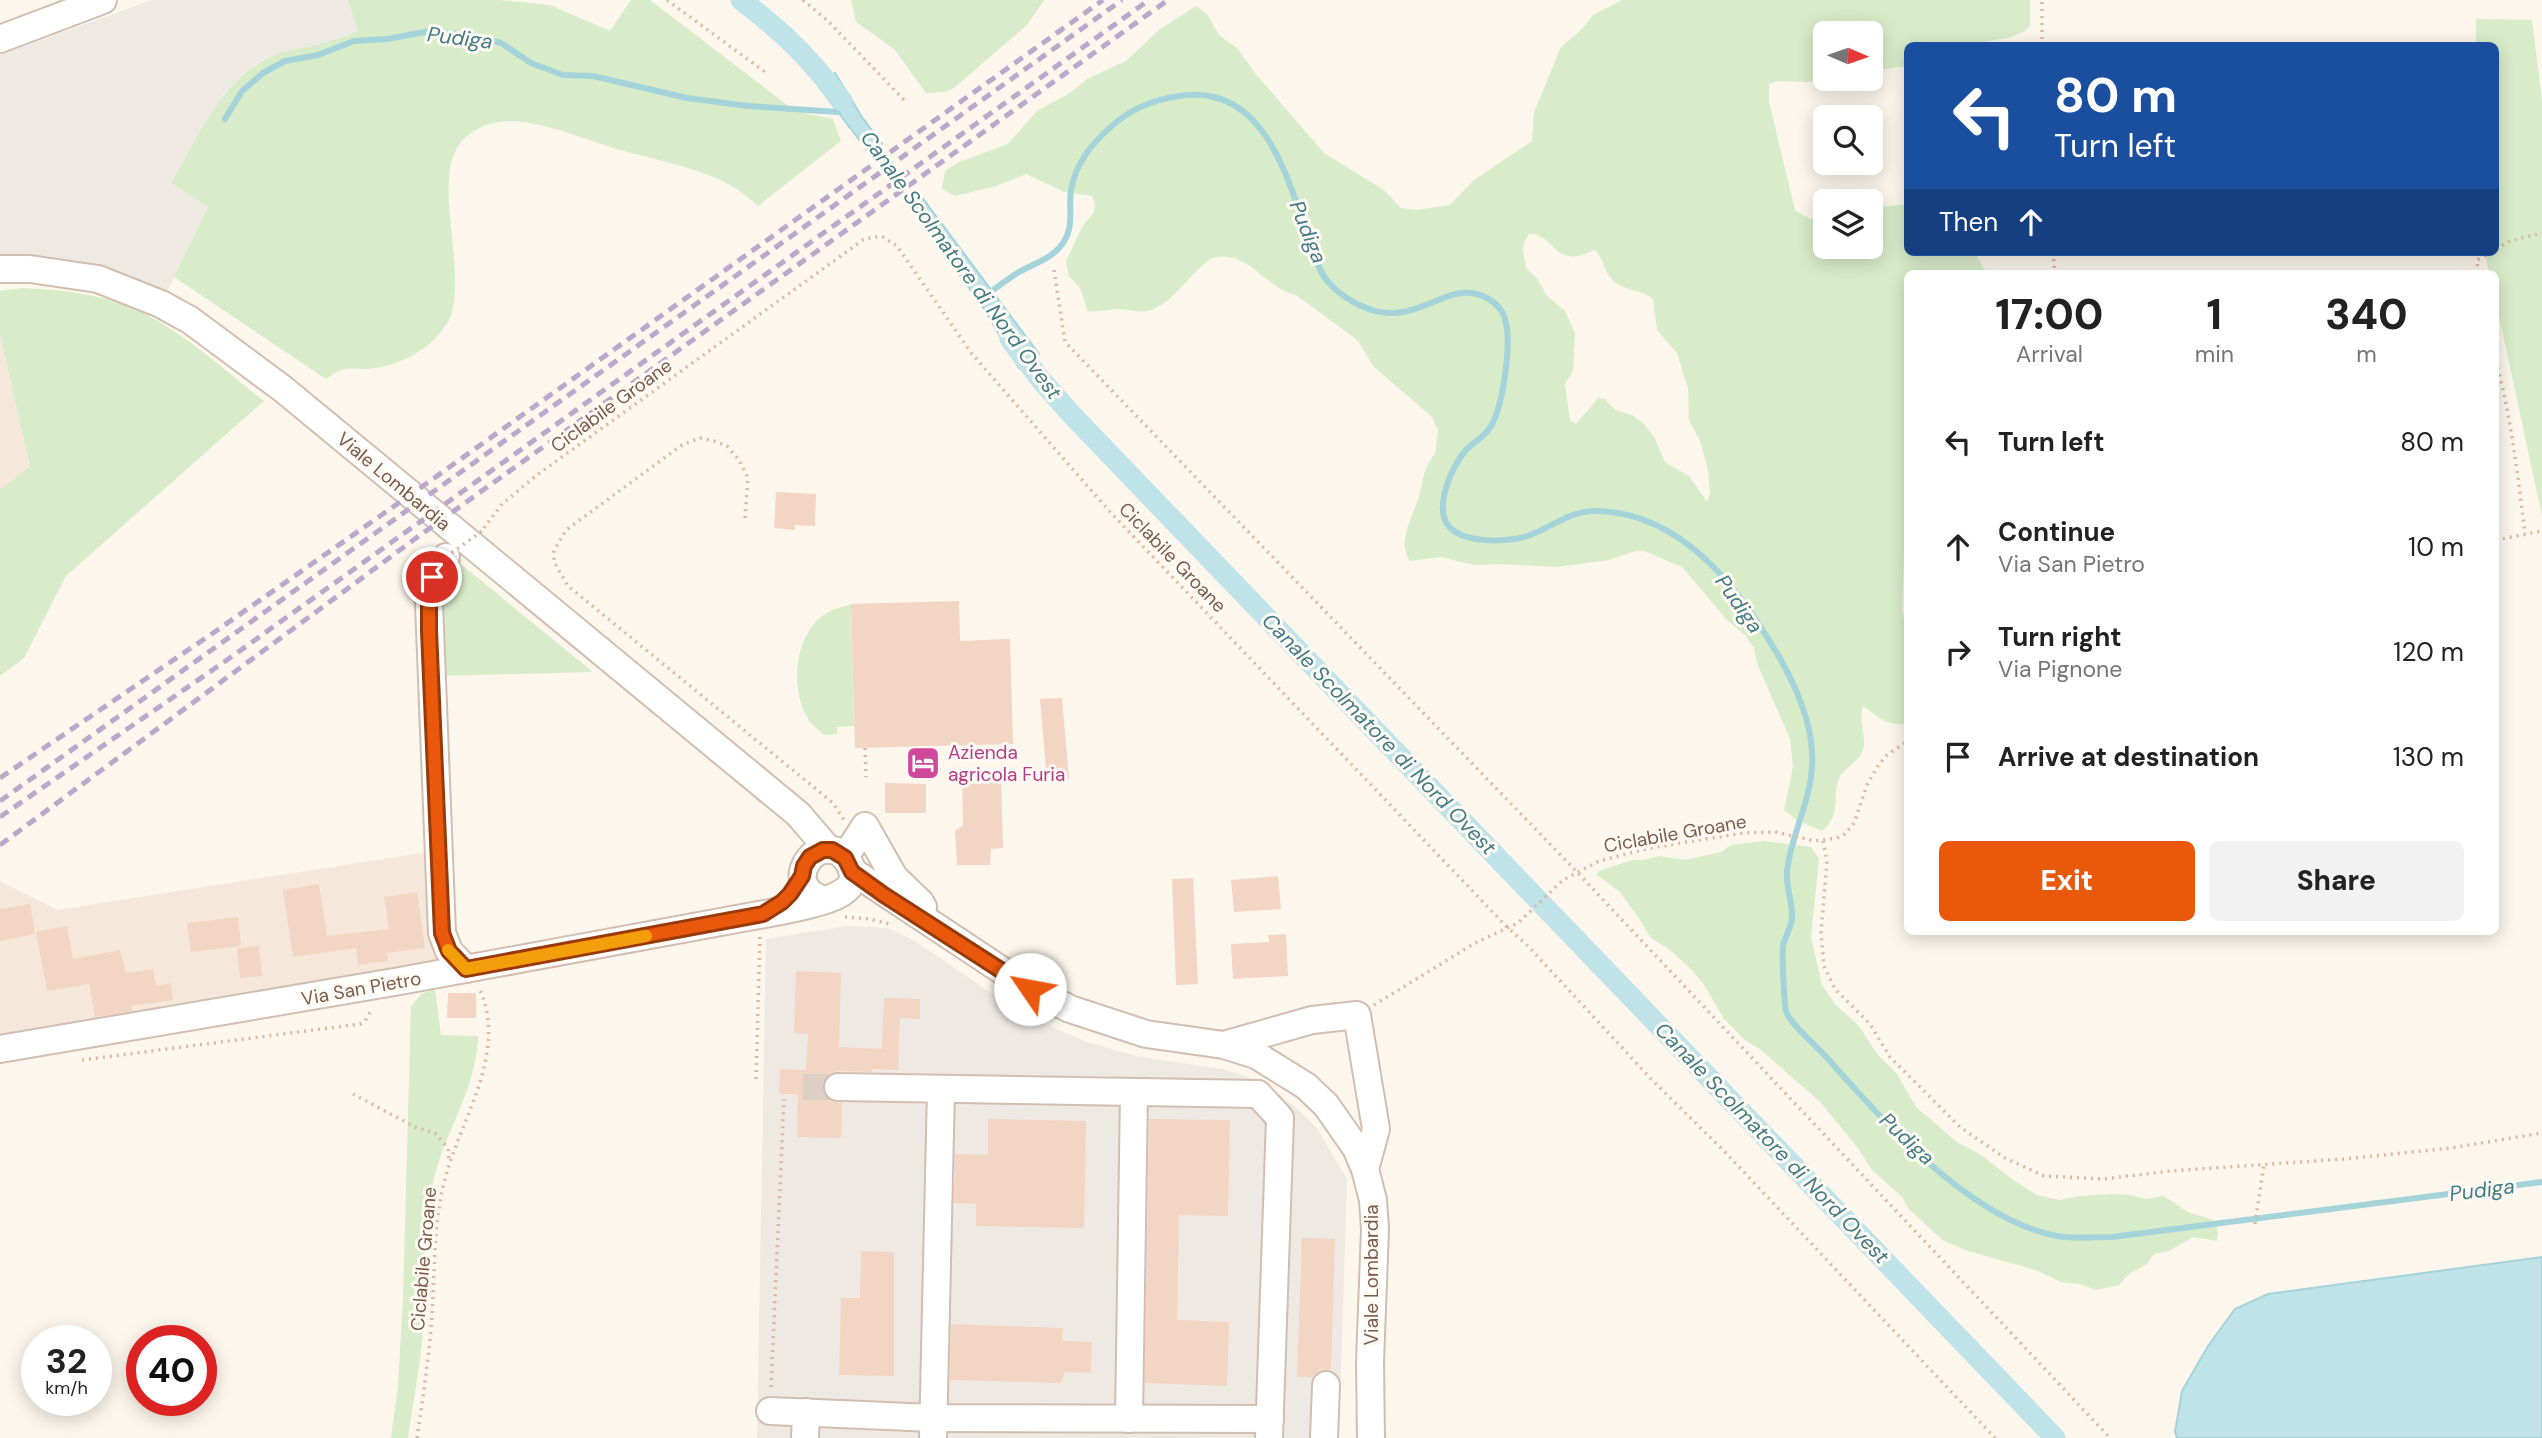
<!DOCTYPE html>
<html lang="en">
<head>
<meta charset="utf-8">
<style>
	:root { --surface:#fff; --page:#f2f2f2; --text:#222; --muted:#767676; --accent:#ea580c }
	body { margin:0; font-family:"DM Sans",sans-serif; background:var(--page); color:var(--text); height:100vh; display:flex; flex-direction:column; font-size:26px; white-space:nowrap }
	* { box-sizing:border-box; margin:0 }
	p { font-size:23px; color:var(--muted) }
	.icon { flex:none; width:38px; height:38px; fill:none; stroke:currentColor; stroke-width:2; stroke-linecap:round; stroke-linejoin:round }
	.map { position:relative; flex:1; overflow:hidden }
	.side { position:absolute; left:1904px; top:270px; width:595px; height:665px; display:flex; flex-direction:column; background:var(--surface); border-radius:10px; box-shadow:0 4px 18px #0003 }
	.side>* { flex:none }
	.banner { position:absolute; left:1904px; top:42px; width:595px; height:214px; border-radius:10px; box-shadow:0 4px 18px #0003; background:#1a4fa0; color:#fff; overflow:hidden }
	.needle { width:46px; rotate:92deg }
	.fabs { position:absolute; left:1813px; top:21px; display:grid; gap:14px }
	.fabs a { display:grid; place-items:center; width:70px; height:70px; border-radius:10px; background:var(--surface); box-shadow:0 4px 18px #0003; font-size:35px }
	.speed { position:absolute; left:21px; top:1325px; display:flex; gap:14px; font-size:35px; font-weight:700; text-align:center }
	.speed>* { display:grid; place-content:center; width:91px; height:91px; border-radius:50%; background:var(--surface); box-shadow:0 4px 18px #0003; line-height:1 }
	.speed small { font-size:18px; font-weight:400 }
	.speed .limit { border:10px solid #d22; background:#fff; color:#111 }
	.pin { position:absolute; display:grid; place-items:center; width:60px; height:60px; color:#fff; margin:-30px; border:4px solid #fff; border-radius:50%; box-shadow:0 2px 7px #0007 }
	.me { position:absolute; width:77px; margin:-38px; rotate:303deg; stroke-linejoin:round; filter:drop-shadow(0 0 5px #0008) }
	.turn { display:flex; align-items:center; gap:24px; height:147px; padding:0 35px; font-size:32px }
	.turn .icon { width:91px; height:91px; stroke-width:2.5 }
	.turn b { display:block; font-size:49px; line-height:60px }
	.then { display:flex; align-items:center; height:66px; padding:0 35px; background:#0003; gap:14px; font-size:26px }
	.eta { display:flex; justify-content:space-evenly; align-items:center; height:119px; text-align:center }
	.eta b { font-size:42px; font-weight:800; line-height:49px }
	.cta { display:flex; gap:14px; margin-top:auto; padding:14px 35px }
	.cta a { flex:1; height:80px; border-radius:10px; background:var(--accent); color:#fff; font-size:28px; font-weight:800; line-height:80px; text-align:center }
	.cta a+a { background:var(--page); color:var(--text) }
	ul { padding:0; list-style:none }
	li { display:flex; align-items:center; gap:21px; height:105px; padding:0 35px }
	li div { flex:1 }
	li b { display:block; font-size:26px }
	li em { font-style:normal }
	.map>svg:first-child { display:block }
</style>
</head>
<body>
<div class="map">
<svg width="2542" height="1438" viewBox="0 0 2542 1438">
	<rect width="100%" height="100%" fill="#fdf6ec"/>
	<!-- residential -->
	<g fill="#f5e8da">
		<path d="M0 335 30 468 0 489Z"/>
		<path d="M447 849 450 933 436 974 0 1059V881L57 910Z"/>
	</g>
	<!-- industrial -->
	<g fill="#efe9e4">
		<path d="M152 0H348L358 32 316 46 278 53 260 61 243 74 224 94 171 183 208 207 161 304 0 269V55Z"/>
		<path d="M848 926 888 928 915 941 1007 1004 1040 1022 1087 1042 1136 1056 1221 1069 1246 1076 1272 1090 1293 1105 1316 1127 1347 1179 1339 1438H757L766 939Z"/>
	</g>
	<!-- green -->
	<g fill="#d8ecc9" fill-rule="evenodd">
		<path d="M348 0H500L550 5 610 31 631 0H650L795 111 833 119 841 141 758 206C751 200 744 194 737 189 701 167 650 159 610 147 579 137 546 123 513 121 490 120 464 131 455 152 435 193 471 289 446 325 430 349 404 363 376 368 351 372 349 362 326 379L174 277 208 207 171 183C199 137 222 77 274 55 287 49 303 49 317 45 330 42 344 36 358 32Z"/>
		<path d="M851 0H1044L1027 25 954 88 945 92 926 93 894 49 856 22Z"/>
		<path d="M1622 0H2030V26L2025 31 2011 37 1967 45 1908 46 1907 66 1871 71V33H1825V77L1808 82 1777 81 1769 84V102L1795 210 1810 219 1825 216V247H1871V208L1907 204 1908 252H1975L1986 273H1908V521L1905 523 1902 610 1908 638 1907 723C1889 728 1877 716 1863 706 1858 722 1867 736 1863 750 1860 760 1847 767 1841 775 1829 794 1845 811 1822 831L1797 820 1784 810 1793 767 1790 739 1757 663 1754 648 1745 635 1728 621 1682 567 1644 551H1636L1609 560 1557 567 1499 564 1474 565 1441 557 1410 561C1396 541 1414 515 1419 496 1423 481 1424 465 1435 454L1438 430 1432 417 1374 367 1358 341 1352 336 1296 295C1266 289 1250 252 1216 257 1199 260 1176 302 1151 310 1141 314 1129 309 1119 309 1108 309 1099 313 1087 311 1084 297 1081 285 1069 277L1066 261 1082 227 1094 212 1095 204 1092 196 1064 192 1026 174 996 186 955 196 942 189 945 171 957 163 1008 144 1037 111 1070 93 1087 79 1126 61 1160 29 1196 6 1207 14 1219 35 1237 48 1255 73 1324 153 1384 190 1401 208 1416 210 1450 205 1474 180 1532 141 1534 112 1561 47 1582 29 1593 15ZM1529 234C1551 233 1553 260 1578 256 1584 255 1589 252 1595 250 1605 259 1603 274 1616 283 1627 291 1642 290 1653 299L1657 330 1677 353 1688 388 1689 420 1700 441 1708 470 1710 493 1707 502 1689 476 1665 462 1654 437 1644 424 1632 415 1615 410 1605 399 1598 398 1576 424 1570 420 1565 384 1573 371 1575 333 1565 311 1547 296 1537 278 1526 268 1523 250 1524 242Z"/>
		<path d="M2476 19 2532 20 2542 101V516L2496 302V273H2489L2485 252H2496V46L2476 45Z"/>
		<path d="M23 288C64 290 105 294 143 313 184 333 227 372 264 401L66 576 24 658 0 676V489L30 467 0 335V291Z"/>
		<path d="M457 561 593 672 439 676 440 588Z"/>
		<path d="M851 604 854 726 837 727V734L824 735C819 730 811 725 808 719 789 687 794 630 830 611 836 608 844 607 851 604Z"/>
		<path d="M1764 841 1811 847 1819 859 1811 937 1822 985 1835 1004 1859 1026 1877 1054 1897 1074 1916 1107 1957 1142 1981 1155 2016 1182 2037 1195 2060 1200 2079 1196 2112 1194 2130 1195 2147 1199 2163 1196C2172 1200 2179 1207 2188 1212 2203 1219 2222 1214 2217 1241L2193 1237 2169 1251 2154 1254 2147 1264 2129 1274 2119 1285 2096 1290 2079 1284 2061 1282 2038 1271 1968 1251 1944 1241 1927 1226 1908 1208 1902 1197 1872 1170 1858 1148 1820 1102 1760 1049 1746 1041 1724 1019 1705 986 1693 971 1670 950 1650 937 1642 923 1620 892 1597 875 1599 871 1632 860H1644L1658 856 1685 860 1721 852 1731 845Z"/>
		<path d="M435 989 441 1035 478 1036C476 1092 444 1131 433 1183 423 1231 426 1278 423 1327 421 1364 413 1401 408 1438H391L398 1386 403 1297 411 1006 421 994Z"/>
	</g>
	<!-- water -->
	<g fill="#bfe3e8" stroke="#a5d3da" stroke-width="2">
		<path d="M835 73 862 117 1039 354 1019 368 984 309 923 223 818 86Z"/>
		<path d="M2542 1257V1438H2177L2175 1432 2182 1391 2208 1346 2235 1309 2268 1294Z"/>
	</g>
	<!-- pier -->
	<path fill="#fdf6ec" d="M885 143 919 189 902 201 868 155Z"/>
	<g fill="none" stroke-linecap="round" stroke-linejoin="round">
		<!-- stream -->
		<g stroke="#a5d3da" stroke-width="6">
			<path d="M225 119 242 91 263 73 285 61 318 55 354 41 387 39 430 31 470 35 501 43 531 63 563 75 593 76 687 98 748 106 838 112"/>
			<path d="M992 291C1001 284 1009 278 1019 272 1035 263 1052 259 1063 243 1075 225 1068 209 1071 190 1076 160 1096 138 1119 120 1140 104 1163 97 1189 95 1268 90 1289 184 1310 242 1314 255 1319 271 1328 282 1334 289 1345 297 1353 302 1367 309 1379 314 1394 313 1417 312 1435 299 1456 294 1478 289 1502 301 1506 323 1511 346 1503 411 1489 429 1483 438 1472 443 1465 451 1452 467 1436 503 1446 522 1457 544 1507 543 1527 536 1553 528 1568 510 1598 511 1663 513 1711 557 1747 607 1780 654 1820 718 1811 777 1807 809 1790 839 1787 872 1786 887 1792 900 1792 915 1793 926 1785 935 1783 946 1782 954 1784 1003 1786 1011 1789 1023 1818 1047 1828 1059 1884 1122 1971 1220 2057 1236 2075 1239 2094 1237 2112 1237L2542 1182"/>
		</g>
		<!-- canal -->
		<g stroke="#bfe3e8" stroke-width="21">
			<path d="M741 0C783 32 810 58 842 101"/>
			<path d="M1010 339 1041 380 1072 415 2055 1438"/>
		</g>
	</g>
	<!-- building -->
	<g fill="#f3d5c3">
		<path d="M776 492 816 494 815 526 795 525V530L774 528Z"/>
		<path d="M959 601 960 641 1010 639 1013 744 855 748 851 604Z"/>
		<path d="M1062 698 1069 779 1047 781 1040 699Z"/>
		<path d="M1001 774 1003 848 991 849 990 865H957L955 831 963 825 962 776Z"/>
		<path d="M885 783 926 784V813H885Z"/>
		<path d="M1278 876 1281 909 1234 912 1231 880Z"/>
		<path d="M1193 878 1198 984 1176 985 1172 879Z"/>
		<path d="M319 884 327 936 389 929 384 897 417 892 425 948 387 953 388 961 358 965 356 948 293 957 283 890Z"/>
		<path d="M30 904 35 934 0 941V909Z"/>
		<path d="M238 917 241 946 191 952 187 923Z"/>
		<path d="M67 926 73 959 120 950 126 973 153 969 156 986 171 983 173 1000 131 1006 132 1011 95 1017 89 984 47 991 36 932Z"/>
		<path d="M1286 934 1288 976 1233 979 1231 944 1269 942 1268 935Z"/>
		<path d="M259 946 262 976 240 978 237 948Z"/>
		<path d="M796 971 841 973 839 1047 882 1049 884 998 920 999V1019L900 1018 898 1070 872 1069V1072L838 1071 830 1074 824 1080 822 1087 825 1095 831 1101 842 1103 841 1138 797 1137 798 1094H779L780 1069 806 1070 808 1034 794 1033Z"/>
		<path d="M448 993H476V1018H447Z"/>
		<path d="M988 1119 1086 1121 1084 1228 976 1226V1204L954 1203 955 1154 988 1155Z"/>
		<path d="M1149 1119 1230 1120 1228 1216 1179 1215 1177 1320 1229 1322 1227 1386 1145 1383Z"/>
		<path d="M1302 1238 1335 1239 1331 1370 1319 1371 1312 1377H1297Z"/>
		<path d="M861 1251 894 1252V1376L839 1375 841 1298H860Z"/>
		<path d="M951 1324 1063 1328 1062 1341 1092 1342 1091 1373 1065 1372 1061 1383 950 1380Z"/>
	</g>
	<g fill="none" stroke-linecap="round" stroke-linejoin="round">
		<!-- minor-tunnel -->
		<path stroke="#dcd0c4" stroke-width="26" stroke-dasharray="26 13" stroke-linecap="butt" d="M803 1087H838"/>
		<!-- minor casing -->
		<g stroke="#d1beb0" stroke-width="30">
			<g id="minor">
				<path d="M0 39 103 0"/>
				<path d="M0 269H30L98 279 161 304 190 320 283 389 781 800 798 814 829 850"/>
				<path d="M446 557 432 577 429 604 442 933 449 951 466 969"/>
				<path d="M845 857 865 826 894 877 920 902 923 907"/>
				<path d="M852 871 1030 989 1070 1009 1146 1034 1224 1045 1256 1055 1306 1086 1326 1105 1356 1148 1365 1169 1373 1200 1375 1229 1370 1362 1371 1438"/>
				<path d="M1224 1045 1312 1020 1357 1015 1376 1129 1365 1169"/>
				<path d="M0 1049 400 981 786 910C806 905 876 896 846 859 819 826 776 887 825 900"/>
				<path d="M838 1087 1258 1094 1280 1118 1269 1438"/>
				<path d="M770 1411 933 1418 1270 1419"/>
				<path d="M1129 1419 1134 1092"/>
				<path d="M805 1438 806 1412"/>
				<path d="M933 1438 941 1089"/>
				<path d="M1324 1438 1326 1385"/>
			</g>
		</g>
		<!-- path -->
		<g stroke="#d9b8a5" stroke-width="3.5" stroke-dasharray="2 5" stroke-linecap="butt">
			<path d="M667 0 765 72"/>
			<path d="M803 0 828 21 907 103"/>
			<path d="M2042 46V0"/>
			<path d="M2496 249 2510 241 2542 233"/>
			<path d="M2053 252 2055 273"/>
			<path d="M1054 270 1065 342 1576 871 2110 1438"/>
			<path d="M2478 273 2477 260 2491 252"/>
			<path d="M2496 361C2511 417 2518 476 2525 534"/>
			<path d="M745 518 748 478 739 460 727 446 714 441 700 438 682 445 566 530 554 551V562L568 586 833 803 844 820"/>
			<path d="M484 528 502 504 537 475 863 240 873 237H883L897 246 972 354 1111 513 1507 927 1528 946 1652 1080 1723 1150 1995 1438"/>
			<path d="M2496 540 2542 531"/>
			<path d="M865 748 866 777"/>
			<path d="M1823 841 1827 861 1821 933 1824 966 1835 989 1870 1024 1890 1057 1960 1127 2005 1158 2044 1176 2103 1179 2170 1171 2344 1159 2451 1148 2542 1133"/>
			<path d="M845 917 870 919 889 924"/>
			<path d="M1374 1005 1475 943 1518 923 1563 880 1599 861 1650 848 1743 833 1775 832 1815 841 1837 838 1845 834 1854 823 1867 785 1879 764 1887 755 1908 741"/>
			<path d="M82 1060 360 1024 365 1021 372 1009"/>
			<path d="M756 1079 760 936"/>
			<path d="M353 1094 415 1127 435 1133 448 1148 449 1161"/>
			<path d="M2255 1224 2264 1164"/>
			<path d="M771 1387 784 1099"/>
			<path d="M417 1438C423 1397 429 1357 432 1316 435 1268 433 1218 447 1172 464 1114 508 1049 479 988"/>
		</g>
		<!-- minor -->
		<use href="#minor" stroke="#fff" stroke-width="26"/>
		<!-- rail -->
		<g stroke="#b9a8c9" stroke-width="5" stroke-dasharray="10 7" stroke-linecap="butt">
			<path d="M0 778 216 631 423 486 1103 0"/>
			<path d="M0 801 1122 0"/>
			<path d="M0 817 227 660 1149 0"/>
			<path d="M0 845 423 533 1168 0"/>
		</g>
		<!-- path-bridge -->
		<path stroke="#d9b8a5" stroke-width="3.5" stroke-dasharray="2 5" stroke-linecap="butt" d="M446 557 482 531"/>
	</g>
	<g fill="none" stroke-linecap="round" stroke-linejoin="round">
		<!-- route casing -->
		<g stroke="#983908" stroke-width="18">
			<path id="route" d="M432 577 429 604V631L442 933 449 951 466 969 763 914 782 902 790 894 802 876 804 866 810 857 823 850H832L845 858 852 872 884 895 1030 989"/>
		</g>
		<!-- route -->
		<use href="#route" stroke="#ea580c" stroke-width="12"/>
		<!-- slow -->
		<path stroke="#f59e0b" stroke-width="12" d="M448 950 466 969 646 936"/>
	</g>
	<!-- icons -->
	<defs>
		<g id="hotel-square" transform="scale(1.75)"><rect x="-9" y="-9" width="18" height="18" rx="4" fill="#d1479c" stroke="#fffaf3"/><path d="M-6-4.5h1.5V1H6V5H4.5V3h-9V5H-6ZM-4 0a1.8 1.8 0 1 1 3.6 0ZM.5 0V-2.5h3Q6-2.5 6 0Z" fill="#fff"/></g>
	</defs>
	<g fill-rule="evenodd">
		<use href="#hotel-square" x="923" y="763"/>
	</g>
	<g text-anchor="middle" stroke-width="6" stroke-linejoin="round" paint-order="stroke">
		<!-- street labels -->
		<g font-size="19" fill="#7a5c4d" stroke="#fffaf3">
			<text transform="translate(611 405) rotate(-36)" y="7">Ciclabile Groane</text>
			<text transform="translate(394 481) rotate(40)" y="7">Viale Lombardia</text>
			<text transform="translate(1173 557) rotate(46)" y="7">Ciclabile Groane</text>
			<text transform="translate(1675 833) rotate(-10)" y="7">Ciclabile Groane</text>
			<text transform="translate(361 988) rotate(-10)" y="7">Via San Pietro</text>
			<text transform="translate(423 1259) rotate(-85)" y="7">Ciclabile Groane</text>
			<text transform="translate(1371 1275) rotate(-90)" y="7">Viale Lombardia</text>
		</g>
		<!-- hotel labels -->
		<g font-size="19" fill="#b23c85" stroke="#fffaf3" text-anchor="start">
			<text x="948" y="759">Azienda<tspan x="948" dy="22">agricola Furia</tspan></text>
		</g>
		<!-- water labels -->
		<g font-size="21" font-style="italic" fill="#437c86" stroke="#fffaf3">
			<text transform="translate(460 38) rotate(7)" y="7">Pudiga</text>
			<text transform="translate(1308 232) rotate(68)" y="7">Pudiga</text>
			<text transform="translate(961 265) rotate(54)" y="7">Canale Scolmatore di Nord Ovest</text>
			<text transform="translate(1739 604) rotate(55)" y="7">Pudiga</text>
			<text transform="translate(1379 734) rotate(46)" y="7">Canale Scolmatore di Nord Ovest</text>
			<text transform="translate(1907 1139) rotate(43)" y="7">Pudiga</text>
			<text transform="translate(1772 1143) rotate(46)" y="7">Canale Scolmatore di Nord Ovest</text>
			<text transform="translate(2482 1190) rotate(-7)" y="7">Pudiga</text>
		</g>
	</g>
</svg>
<div class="fabs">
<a><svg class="needle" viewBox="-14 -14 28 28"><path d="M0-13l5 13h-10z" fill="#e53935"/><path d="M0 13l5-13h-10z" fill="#767676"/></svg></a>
<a><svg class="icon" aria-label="search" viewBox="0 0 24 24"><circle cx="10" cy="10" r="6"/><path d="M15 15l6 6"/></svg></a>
<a><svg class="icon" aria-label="layers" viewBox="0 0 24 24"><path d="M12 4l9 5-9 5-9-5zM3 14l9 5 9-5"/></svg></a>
</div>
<div class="speed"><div>32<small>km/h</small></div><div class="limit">40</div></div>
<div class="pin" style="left:432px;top:577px;background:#d93025"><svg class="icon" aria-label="arrive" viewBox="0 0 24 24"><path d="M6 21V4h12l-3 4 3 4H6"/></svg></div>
<svg class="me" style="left:1030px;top:989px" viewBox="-20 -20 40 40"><circle r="19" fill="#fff"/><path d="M0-13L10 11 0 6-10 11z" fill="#ea580c"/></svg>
<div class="banner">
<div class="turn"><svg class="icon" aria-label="left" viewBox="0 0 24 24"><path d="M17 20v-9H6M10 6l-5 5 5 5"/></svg><div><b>80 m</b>Turn left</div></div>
<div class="then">Then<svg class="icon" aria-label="ahead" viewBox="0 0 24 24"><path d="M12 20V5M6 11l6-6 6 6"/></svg></div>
</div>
<section class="side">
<div class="eta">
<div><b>17:00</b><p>Arrival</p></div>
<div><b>1</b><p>min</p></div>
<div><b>340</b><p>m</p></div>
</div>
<ul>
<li><svg class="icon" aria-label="left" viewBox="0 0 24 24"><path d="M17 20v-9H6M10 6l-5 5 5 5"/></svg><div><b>Turn left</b></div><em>80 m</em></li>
<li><svg class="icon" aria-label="ahead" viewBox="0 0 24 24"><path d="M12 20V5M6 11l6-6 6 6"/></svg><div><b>Continue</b><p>Via San Pietro</p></div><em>10 m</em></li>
<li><svg class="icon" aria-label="right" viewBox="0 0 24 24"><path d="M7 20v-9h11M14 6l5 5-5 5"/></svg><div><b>Turn right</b><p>Via Pignone</p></div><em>120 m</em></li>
<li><svg class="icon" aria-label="arrive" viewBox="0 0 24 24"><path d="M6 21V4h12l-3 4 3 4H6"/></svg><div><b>Arrive at destination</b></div><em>130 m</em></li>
</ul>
<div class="cta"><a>Exit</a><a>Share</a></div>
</section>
</div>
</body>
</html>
